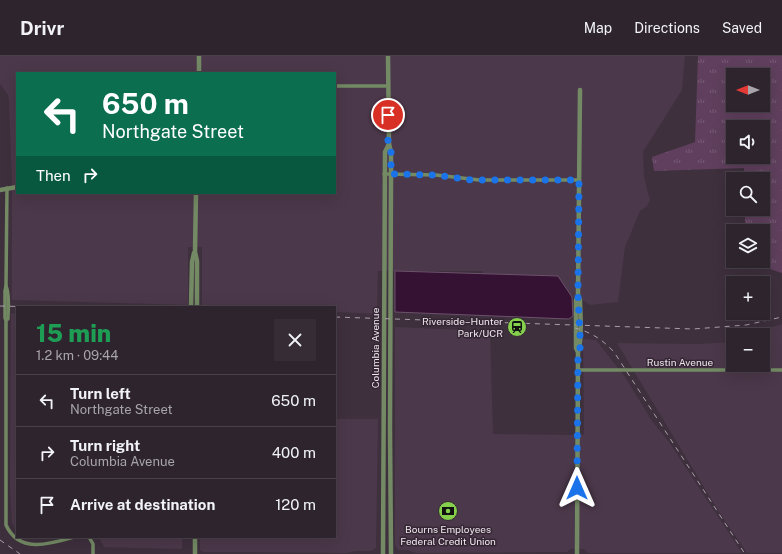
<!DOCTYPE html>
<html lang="en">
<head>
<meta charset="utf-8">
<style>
	:root { --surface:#2e242e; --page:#362c36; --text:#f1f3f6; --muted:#a7a4aa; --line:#49414a }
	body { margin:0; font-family:"Public Sans",sans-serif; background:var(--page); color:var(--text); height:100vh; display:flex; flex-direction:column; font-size:15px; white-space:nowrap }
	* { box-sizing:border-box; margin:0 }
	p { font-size:13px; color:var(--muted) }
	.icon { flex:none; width:22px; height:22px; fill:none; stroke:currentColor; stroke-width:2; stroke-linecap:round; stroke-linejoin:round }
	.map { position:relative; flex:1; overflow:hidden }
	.panel { position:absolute; left:16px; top:250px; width:320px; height:232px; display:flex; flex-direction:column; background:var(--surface); border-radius:0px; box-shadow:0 4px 16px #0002,0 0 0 1px var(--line) }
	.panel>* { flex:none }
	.hud { position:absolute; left:16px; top:16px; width:320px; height:122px; border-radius:0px; box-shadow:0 4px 16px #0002,0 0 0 1px var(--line); background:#0b6e4f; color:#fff; overflow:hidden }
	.needle { width:26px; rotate:270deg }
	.tools { position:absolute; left:726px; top:12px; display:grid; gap:8px }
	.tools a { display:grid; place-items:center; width:44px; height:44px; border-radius:0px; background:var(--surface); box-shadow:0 4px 16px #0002,0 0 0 1px var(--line); font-size:20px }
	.pin { position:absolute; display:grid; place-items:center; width:34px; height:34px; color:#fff; margin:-17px; border:2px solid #fff; border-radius:50%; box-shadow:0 1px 4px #0007 }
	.me { position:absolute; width:44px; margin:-22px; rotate:0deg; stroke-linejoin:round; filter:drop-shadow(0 0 3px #0008) }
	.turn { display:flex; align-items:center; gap:14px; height:84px; padding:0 20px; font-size:18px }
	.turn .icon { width:52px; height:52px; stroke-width:2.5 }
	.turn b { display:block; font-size:28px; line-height:34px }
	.then { display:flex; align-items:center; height:38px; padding:0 20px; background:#0003; gap:8px; font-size:15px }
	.round { display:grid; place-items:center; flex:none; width:42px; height:42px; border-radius:0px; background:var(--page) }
	.summary { display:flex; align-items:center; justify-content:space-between; height:68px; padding:0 20px }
	h1 { font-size:24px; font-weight:800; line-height:30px; color:#1e9e55 }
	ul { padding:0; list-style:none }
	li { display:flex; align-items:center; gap:12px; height:52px; padding:0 20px; border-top:1px solid var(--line) }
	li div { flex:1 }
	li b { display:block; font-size:15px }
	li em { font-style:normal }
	header { display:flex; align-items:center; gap:24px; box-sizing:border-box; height:56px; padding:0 20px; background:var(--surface); border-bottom:1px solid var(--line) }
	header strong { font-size:19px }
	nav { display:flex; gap:22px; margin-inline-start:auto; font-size:14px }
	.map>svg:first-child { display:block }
</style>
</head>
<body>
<header>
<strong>Drivr</strong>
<nav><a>Map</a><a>Directions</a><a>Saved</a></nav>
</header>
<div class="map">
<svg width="782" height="498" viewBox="0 0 782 498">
	<defs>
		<pattern id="grass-tufts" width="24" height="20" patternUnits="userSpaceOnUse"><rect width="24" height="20" fill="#5f3f5d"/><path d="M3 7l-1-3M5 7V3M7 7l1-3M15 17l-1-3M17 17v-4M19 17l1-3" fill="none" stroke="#765b75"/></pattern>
	</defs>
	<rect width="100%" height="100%" fill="#3e303d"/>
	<!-- built -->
	<g fill="#4b384a" fill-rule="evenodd">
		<path d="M0 0H685L682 34 643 96 644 121 650 144 647 150 640 155 625 191 618 246 590 249 583 244 572 241 558 220 483 219V215H378L377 258 335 256V251H202V191H188V249L12 244V129L9 45 8 39 0 28ZM17 17H335V137H17Z"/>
		<path d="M11 257 17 258V475L12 467 10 433Z"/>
		<path d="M782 268V497H747L719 456 617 287 698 288 733 286V309H763V282L769 281V272Z"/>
		<path d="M395 271 490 275 493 378 584 379 583 283 596 284 625 321 652 365 669 386 742 497H588L584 493H570L567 496 416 497 407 494H398L395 489Z"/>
		<path d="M335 363H378L376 492 371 495H355L347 497 203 496 200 494V481H335Z"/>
		<path d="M99 481H182V493L104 491Z"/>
	</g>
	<!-- grass -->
	<path fill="url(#grass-tufts)" fill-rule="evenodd" d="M698 0H782V217L745 205H763V175H745V153H763V123H744V112L654 115 652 101 695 86ZM733 19H763V49H733ZM733 71H763V101H733Z"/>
	<!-- water -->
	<path fill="#351234" stroke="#6d526c" d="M395 215 558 220 572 241 573 260 569 263 395 256Z"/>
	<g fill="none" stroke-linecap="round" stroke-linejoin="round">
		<!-- minor -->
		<g stroke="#738a64" stroke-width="3.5">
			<path d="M335 30H388"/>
			<path d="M384 118 436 119 479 124H579"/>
			<path d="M6 230 5 235V262L6 264V469C19 498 50 488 74 481"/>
			<path d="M6 264 8 263C8 252 10 240 6 230L7 132"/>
			<path d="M578 314H782"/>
			<path d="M89 481 93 488V498"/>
		</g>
		<!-- tertiary -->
		<g stroke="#738a64" stroke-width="4.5">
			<path d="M388 0 389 88 391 96V118L390 372 391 498"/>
			<path d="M199 17V0"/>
			<path d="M0 134 17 131"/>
			<path d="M196 137 195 196 197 205V251"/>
			<path d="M191 251 192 206 194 197"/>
			<path d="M578 296 576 292V244L578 240"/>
			<path d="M195 481V498"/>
			<path d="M383 498 385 96 389 88"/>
			<path d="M577 498 578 296C583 282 580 259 580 244L578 240 580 34"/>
		</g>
		<!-- rail -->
		<g stroke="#aba0aa" stroke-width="1" stroke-dasharray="5 5" stroke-linecap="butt">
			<path d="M0 250 38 251"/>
			<path d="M335 261 693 273 746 269 782 261"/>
			<path d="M575 272C591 276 603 284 614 296L745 498"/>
			<path d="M0 484 20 498"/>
		</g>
	</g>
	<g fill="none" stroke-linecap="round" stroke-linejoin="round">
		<!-- route -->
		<path stroke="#1a73e8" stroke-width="7" stroke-dasharray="0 12.6" d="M388 59V88L391 96V118L436 119 471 124H579L578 240 580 279V292L578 296 577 432"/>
	</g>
	<!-- icons -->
	<defs>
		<g id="station-disc" transform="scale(1)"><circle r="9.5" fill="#85cf4c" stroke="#342633"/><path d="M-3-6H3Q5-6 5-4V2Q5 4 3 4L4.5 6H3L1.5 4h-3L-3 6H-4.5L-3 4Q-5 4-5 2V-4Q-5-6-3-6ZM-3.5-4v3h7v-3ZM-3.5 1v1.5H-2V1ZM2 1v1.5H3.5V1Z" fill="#111"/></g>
		<g id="bank-disc" transform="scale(1)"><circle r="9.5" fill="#85cf4c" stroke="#342633"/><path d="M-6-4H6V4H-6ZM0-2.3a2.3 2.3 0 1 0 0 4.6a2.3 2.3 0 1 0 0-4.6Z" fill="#111"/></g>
	</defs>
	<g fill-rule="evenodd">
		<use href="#station-disc" x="517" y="271"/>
		<use href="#bank-disc" x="448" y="455"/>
	</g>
	<g text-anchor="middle" stroke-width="3" stroke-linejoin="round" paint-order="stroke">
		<!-- poi labels -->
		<g font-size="10" fill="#efe6ee" stroke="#342633" text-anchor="end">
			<text x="503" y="269">Riverside–Hunter<tspan x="503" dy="12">Park/UCR</tspan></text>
			<text x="448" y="477" text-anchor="middle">Bourns Employees<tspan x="448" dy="12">Federal Credit Union</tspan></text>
		</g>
		<!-- street labels -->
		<g font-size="10" fill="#efe6ee" stroke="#342633">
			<text transform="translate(375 292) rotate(-90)" y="4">Columbia Avenue</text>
			<text x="680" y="310">Rustin Avenue</text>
		</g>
	</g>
</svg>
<div class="tools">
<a><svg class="needle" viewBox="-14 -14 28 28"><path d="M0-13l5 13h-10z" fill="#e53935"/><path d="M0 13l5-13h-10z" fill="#a7a4aa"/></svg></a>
<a><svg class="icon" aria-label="sound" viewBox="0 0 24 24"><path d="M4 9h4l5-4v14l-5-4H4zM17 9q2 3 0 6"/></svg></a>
<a><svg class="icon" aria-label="search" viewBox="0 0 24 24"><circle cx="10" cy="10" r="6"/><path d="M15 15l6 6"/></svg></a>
<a><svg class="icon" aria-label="layers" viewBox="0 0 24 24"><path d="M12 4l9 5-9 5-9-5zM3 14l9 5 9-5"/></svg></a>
<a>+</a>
<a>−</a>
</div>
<div class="pin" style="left:388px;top:59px;background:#d93025"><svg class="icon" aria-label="arrive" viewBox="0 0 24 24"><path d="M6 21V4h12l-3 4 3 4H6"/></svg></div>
<svg class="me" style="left:577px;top:432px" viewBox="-20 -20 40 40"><path d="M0-17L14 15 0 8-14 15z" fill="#1a73e8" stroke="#fff" stroke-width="4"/></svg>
<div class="hud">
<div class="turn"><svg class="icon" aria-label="left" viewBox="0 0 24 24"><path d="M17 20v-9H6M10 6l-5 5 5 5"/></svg><div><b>650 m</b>Northgate Street</div></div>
<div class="then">Then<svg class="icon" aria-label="right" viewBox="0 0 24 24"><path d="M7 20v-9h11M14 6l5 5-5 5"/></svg></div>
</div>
<section class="panel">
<div class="summary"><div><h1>15 min</h1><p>1.2 km · 09:44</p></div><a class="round"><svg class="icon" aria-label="close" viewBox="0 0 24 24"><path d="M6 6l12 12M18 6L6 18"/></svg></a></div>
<ul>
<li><svg class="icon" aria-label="left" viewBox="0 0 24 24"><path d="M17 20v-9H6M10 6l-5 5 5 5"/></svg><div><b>Turn left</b><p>Northgate Street</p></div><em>650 m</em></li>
<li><svg class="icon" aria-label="right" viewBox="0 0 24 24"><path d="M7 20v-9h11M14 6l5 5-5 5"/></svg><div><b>Turn right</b><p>Columbia Avenue</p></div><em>400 m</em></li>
<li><svg class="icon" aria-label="arrive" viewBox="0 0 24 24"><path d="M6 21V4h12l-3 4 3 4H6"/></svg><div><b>Arrive at destination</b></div><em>120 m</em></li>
</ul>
</section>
</div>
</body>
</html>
